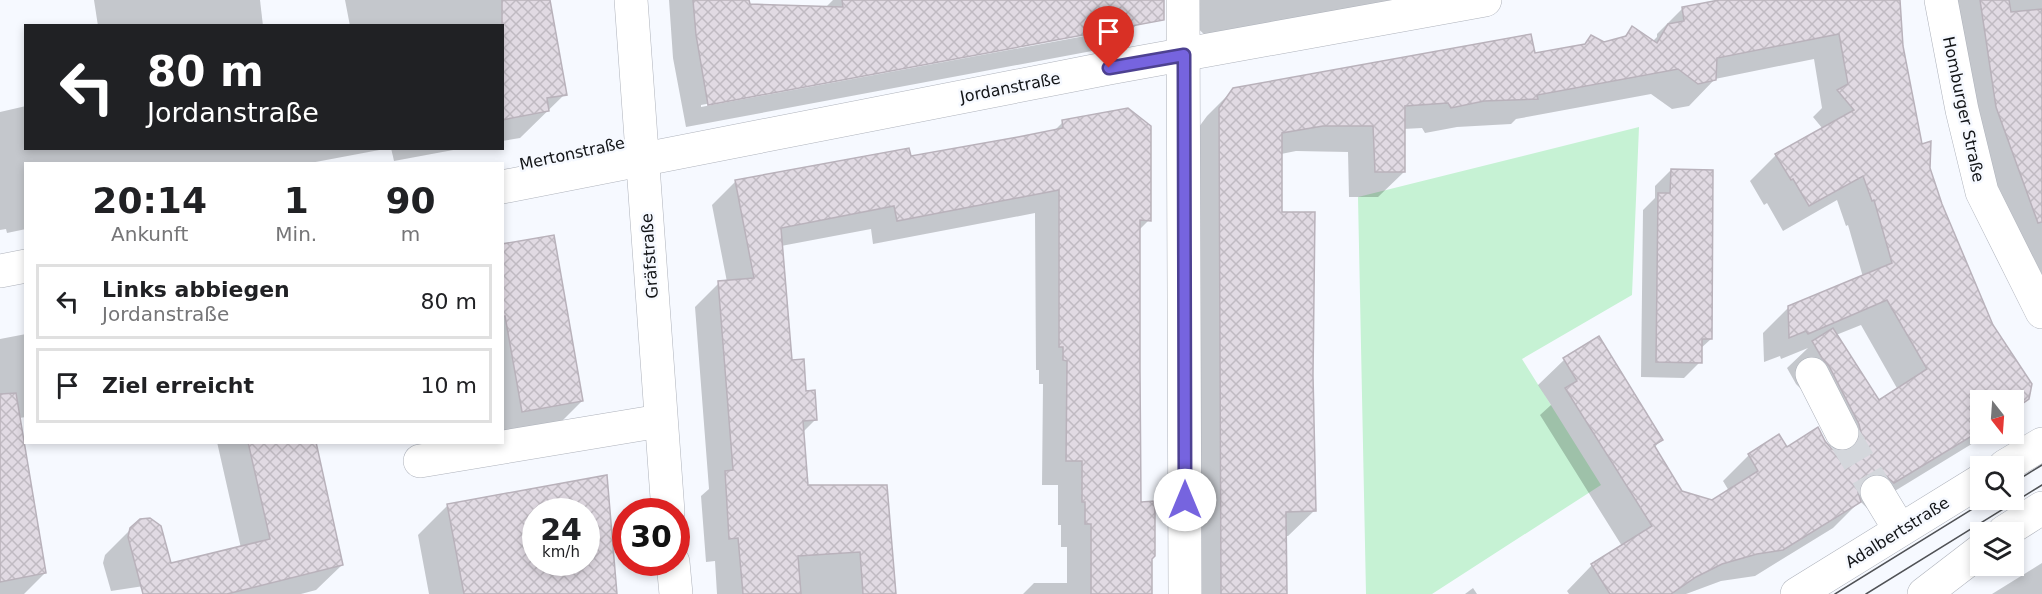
<!DOCTYPE html>
<html lang="de">
<head>
<meta charset="utf-8">
<style>
	:root { --surface:#fff; --page:#f2f2f2; --text:#202124; --muted:#757577; --line:#e0e0e0 }
	body { margin:0; font-family:"DejaVu Sans",sans-serif; background:var(--page); color:var(--text); height:100vh; display:flex; flex-direction:column; font-size:22px; white-space:nowrap }
	* { box-sizing:border-box; margin:0 }
	p { font-size:20px; color:var(--muted) }
	.icon { flex:none; width:33px; height:33px; fill:none; stroke:currentColor; stroke-width:2; stroke-linecap:round; stroke-linejoin:round }
	.map { position:relative; flex:1; overflow:hidden }
	.panel { position:absolute; left:24px; top:162px; width:480px; height:282px; display:flex; flex-direction:column; background:var(--surface); border-radius:0px; box-shadow:0 3px 9px #0003 }
	.panel>* { flex:none }
	.guide { position:absolute; left:24px; top:24px; width:480px; height:126px; border-radius:0px; box-shadow:0 3px 9px #0003; background:#202124; color:#fff; overflow:hidden }
	.needle { width:39px; rotate:163deg }
	.controls { position:absolute; left:1970px; top:390px; display:grid; gap:12px }
	.controls a { display:grid; place-items:center; width:54px; height:54px; border-radius:0px; background:var(--surface); box-shadow:0 3px 9px #0003; font-size:30px }
	.speed { position:absolute; left:522px; top:498px; display:flex; gap:12px; font-size:30px; font-weight:700; text-align:center }
	.speed>* { display:grid; place-content:center; width:78px; height:78px; border-radius:50%; background:var(--surface); box-shadow:0 3px 9px #0003; line-height:1 }
	.speed small { font-size:15px; font-weight:400 }
	.speed .limit { border:9px solid #d22; background:#fff; color:#111 }
	.pin { position:absolute; display:grid; place-items:center; width:51px; height:51px; color:#fff; margin:-62px -26px; border-radius:50% 50% 50% 0; rotate:-45deg; box-shadow:0 0 6px #0007 }
	.pin .icon { rotate:45deg }
	.me { position:absolute; width:66px; margin:-33px; rotate:0deg; stroke-linejoin:round; filter:drop-shadow(0 0 4px #0008) }
	.turn { display:flex; align-items:center; gap:21px; height:126px; padding:0 24px; font-size:27px }
	.turn .icon { width:78px; height:78px; stroke-width:2.5 }
	.turn b { display:block; font-size:42px; line-height:51px }
	.eta { display:flex; justify-content:space-evenly; align-items:center; height:102px; text-align:center }
	.eta b { font-size:36px; font-weight:700; line-height:42px }
	ul { padding:0; list-style:none }
	li { display:flex; align-items:center; gap:18px; height:75px; margin:0 12px 9px; padding:0 12px; border:3px solid var(--line); border-radius:0px }
	li div { flex:1 }
	li b { display:block; font-size:22px }
	li em { font-style:normal }
	.map>svg:first-child { display:block }
</style>
</head>
<body>
<div class="map">
<svg width="2042" height="594" viewBox="0 0 2042 594">
	<defs>
		<pattern id="building-cross-hatch" width="8" height="8" patternUnits="userSpaceOnUse" patternTransform="scale(1.5)"><rect width="8" height="8" fill="#e1dae3"/><path d="M0 0l8 8M0 8l8-8" fill="none" stroke="#c0bac2"/></pattern>
	</defs>
	<rect width="100%" height="100%" fill="#f6f9ff"/>
	<!-- green -->
	<path fill="#c6f2d4" d="M1639 127 1632 295 1522 359 1601 485 1432 594H1366L1358 197Z"/>
	<!-- shadow -->
	<g fill="#0003" fill-rule="evenodd">
		<path d="M94 0H260L263 26H98Z"/>
		<path d="M345 0H548L565 94 520 138 502 141V26H350Z"/>
		<path d="M669 0H748V6L825 8 833 0H1149L1140 21 1117 45 1108 48 686 127 673 58ZM1128 25V28L701 107V105Z"/>
		<path d="M1192 0H1403L1206 36 1192 23Z"/>
		<path d="M1725 0H1898L1901 46 1920 146 1941 205 1992 325 2028 399 2013 414V400H1980V434H1988L1867 508 1860 501 1833 528 1755 576 1721 581 1686 594H1569L1567 591 1592 565 1622 546 1540 415 1551 405 1538 385 1564 360 1599 338 1661 440 1654 448 1681 493 1712 502 1729 491 1723 481 1749 455 1824 442 1834 451 1803 391 1796 384 1787 368 1808 348 1781 359 1780 356 1764 362 1763 333 1789 307 1863 277 1848 225 1846 226 1837 200 1783 231 1767 203 1764 205 1750 181 1776 155 1823 129 1813 117 1822 108 1814 59 1715 79 1689 106 1672 109 1651 94 1516 119 1511 124 1457 127 1425 133 1422 128 1403 129 1404 172 1378 197H1349L1348 152 1296 151 1281 154V214L1311 375 1314 511 1288 536H1285V594H1196L1193 135 1207 116 1233 90 1534 55 1583 46 1592 37 1604 43 1622 39 1632 28 1652 42 1657 37V34L1683 8ZM1861 325 1898 390 1879 403 1836 335Z"/>
		<path d="M1954 0H2042V291L2001 216Z"/>
		<path d="M26 106V148H390L305 164H26V229L7 233 6 229 0 230V112Z"/>
		<path d="M1063 122 1149 220 1138 231 1139 504 1150 559 1138 594H1023L1034 583H1067V547H1061V525H1058V485H1042L1043 384H1039V370H1036L1035 213 873 244 871 229 781 246 790 362 816 419 802 433 806 486 894 594H717L715 561 706 562 701 496 709 489 695 307 719 283 727 282 712 205 736 181 909 158 1053 132Z"/>
		<path d="M391 148H464L394 161Z"/>
		<path d="M1671 170 1711 339 1700 349V362L1684 378 1641 377 1643 210 1655 198V186Z"/>
		<path d="M502 245 582 401 557 426 502 436Z"/>
		<path d="M26 334V417L19 418 45 573 24 594H0V339Z"/>
		<path d="M217 442H315L342 565 316 590 301 594H207L241 548Z"/>
		<path d="M606 477 615 594H429L418 535 448 505ZM536 512H586V562H536Z"/>
		<path d="M131 529 144 586 111 591 103 563 105 555Z"/>
		<path d="M2042 563V594H1992Z"/>
		<path d="M1473 588 1477 594H1465Z"/>
	</g>
	<!-- building -->
	<g fill="url(#building-cross-hatch)" stroke="#b9b2bb" stroke-width="1.5" fill-rule="evenodd">
		<path d="M502 0H550L567 95 547 98 549 111 502 120Z"/>
		<path d="M693 0H749L750 4 843 7 842 0H1164V20L708 105 696 35Z"/>
		<path d="M1719 0H1900L1903 46 1922 144 1931 141 1930 168 1942 204 1993 325 2032 384 2029 399 2013 410V400H1980V431L1894 483 1885 475 1876 473 1867 476 1861 482 1858 492 1861 502 1783 550 1757 554 1722 564 1696 577 1671 594H1610L1591 564 1652 526 1565 388 1577 381 1563 358 1599 336 1663 440 1654 445 1682 491 1712 500 1758 471 1748 454 1779 434 1787 447 1818 427 1825 441 1832 449 1840 452 1850 450 1858 443 1861 433 1859 424 1829 366 1822 358 1812 341 1833 328 1879 400 1927 369 1887 300 1808 334 1806 331 1789 338 1788 306 1892 263 1874 200 1872 201 1863 176 1809 206 1793 179 1791 180 1775 154 1854 110 1837 90 1848 84 1839 34 1717 58 1716 80 1698 84 1678 69 1537 95 1538 99 1484 101 1451 108 1448 103 1405 106V172H1375L1373 126H1323L1282 133V212H1315L1313 375 1316 511 1286 512 1287 594H1221L1219 108 1233 88 1531 34 1535 53 1585 44 1591 35 1604 42 1626 36 1632 26 1657 43 1668 24 1684 21 1682 7Z"/>
		<path d="M1980 0H2009L2011 12 2042 9V222L2038 223 1996 107Z"/>
		<path d="M1128 108 1151 126V221L1140 220V371L1141 502 1155 501V556L1152 559V594H1091V524H1085V502H1082V461H1066L1067 361 1063 360V347H1059V190L897 221 894 206 781 228 792 360 804 359 806 391 815 390 817 420 803 421 808 485H887L896 594H863L860 552 798 556 801 594H743L738 538 729 539 725 471 733 470 718 281 754 278 735 180 909 148 911 156 1018 137 1063 128 1062 120Z"/>
		<path d="M1671 169 1713 170 1712 339H1702V363L1656 362 1658 193H1670Z"/>
		<path d="M554 235 583 401 522 412 505 316 502 317V244Z"/>
		<path d="M16 393 46 573 0 582V394Z"/>
		<path d="M248 442H316L343 565 227 594H143L128 537 130 528 140 519 150 518 161 526 171 563 270 539Z"/>
		<path d="M607 475 617 594H464L447 504ZM536 512H586V562H536Z"/>
	</g>
	<g fill="none" stroke-linecap="round" stroke-linejoin="round">
		<!-- minor-tunnel -->
		<path stroke="#d4d7dc" stroke-width="33" stroke-dasharray="33 16" stroke-linecap="butt" d="M1842 433 1877 492"/>
		<!-- minor casing -->
		<g stroke="#aeb2bb" stroke-width="34">
			<g id="minor">
				<path d="M631 0 668 512"/>
				<path d="M1183 0 1185 594"/>
				<path d="M1941 0 1962 110 1982 192 2042 312"/>
				<path d="M502 187 1109 68 1485 0"/>
				<path d="M0 271 26 266"/>
				<path d="M1812 374 1842 433"/>
				<path d="M420 461 660 421"/>
				<path d="M2005 466 2042 444"/>
				<path d="M1877 492 1900 530"/>
				<path d="M2004 532 2042 508"/>
				<path d="M673 562 676 594"/>
				<path d="M1797 594 1980 481"/>
				<path d="M1924 594 1980 551"/>
			</g>
		</g>
		<!-- minor -->
		<use href="#minor" stroke="#fff" stroke-width="33"/>
		<!-- tram -->
		<g stroke="#505256" stroke-width="1.5">
			<path d="M2013 483 2042 465"/>
			<path d="M1835 594 1987 500"/>
			<path d="M1866 594 2042 485"/>
		</g>
	</g>
	<g fill="none" stroke-linecap="round" stroke-linejoin="round">
		<!-- route casing -->
		<g stroke="#4d4191" stroke-width="15">
			<path id="route" d="M1109 68 1184 55 1185 500"/>
		</g>
		<!-- route -->
		<use href="#route" stroke="#7664df" stroke-width="10"/>
	</g>
	<g text-anchor="middle" stroke-width="5" stroke-linejoin="round" paint-order="stroke">
		<!-- street labels -->
		<g font-size="16" fill="#121417" stroke="#f6f9ff">
			<text transform="translate(1010 87) rotate(-11)" y="6">Jordanstraße</text>
			<text transform="translate(1964 109) rotate(78)" y="6">Homburger Straße</text>
			<text transform="translate(572 153) rotate(-12)" y="6">Mertonstraße</text>
			<text transform="translate(649 256) rotate(-94)" y="6">Gräfstraße</text>
			<text transform="translate(1897 532) rotate(-32)" y="6">Adalbertstraße</text>
		</g>
	</g>
</svg>
<div class="controls">
<a><svg class="needle" viewBox="-14 -14 28 28"><path d="M0-13l5 13h-10z" fill="#e53935"/><path d="M0 13l5-13h-10z" fill="#757577"/></svg></a>
<a><svg class="icon" aria-label="search" viewBox="0 0 24 24"><circle cx="10" cy="10" r="6"/><path d="M15 15l6 6"/></svg></a>
<a><svg class="icon" aria-label="layers" viewBox="0 0 24 24"><path d="M12 4l9 5-9 5-9-5zM3 14l9 5 9-5"/></svg></a>
</div>
<div class="speed"><div>24<small>km/h</small></div><div class="limit">30</div></div>
<div class="pin" style="left:1109px;top:68px;background:#d93025"><svg class="icon" aria-label="arrive" viewBox="0 0 24 24"><path d="M6 21V4h12l-3 4 3 4H6"/></svg></div>
<svg class="me" style="left:1185px;top:500px" viewBox="-20 -20 40 40"><circle r="19" fill="#fff"/><path d="M0-13L10 11 0 6-10 11z" fill="#7664df"/></svg>
<div class="guide">
<div class="turn"><svg class="icon" aria-label="left" viewBox="0 0 24 24"><path d="M17 20v-9H6M10 6l-5 5 5 5"/></svg><div><b>80 m</b>Jordanstraße</div></div>
</div>
<section class="panel">
<div class="eta">
<div><b>20:14</b><p>Ankunft</p></div>
<div><b>1</b><p>Min.</p></div>
<div><b>90</b><p>m</p></div>
</div>
<ul>
<li><svg class="icon" aria-label="left" viewBox="0 0 24 24"><path d="M17 20v-9H6M10 6l-5 5 5 5"/></svg><div><b>Links abbiegen</b><p>Jordanstraße</p></div><em>80 m</em></li>
<li><svg class="icon" aria-label="arrive" viewBox="0 0 24 24"><path d="M6 21V4h12l-3 4 3 4H6"/></svg><div><b>Ziel erreicht</b></div><em>10 m</em></li>
</ul>
</section>
</div>
</body>
</html>
